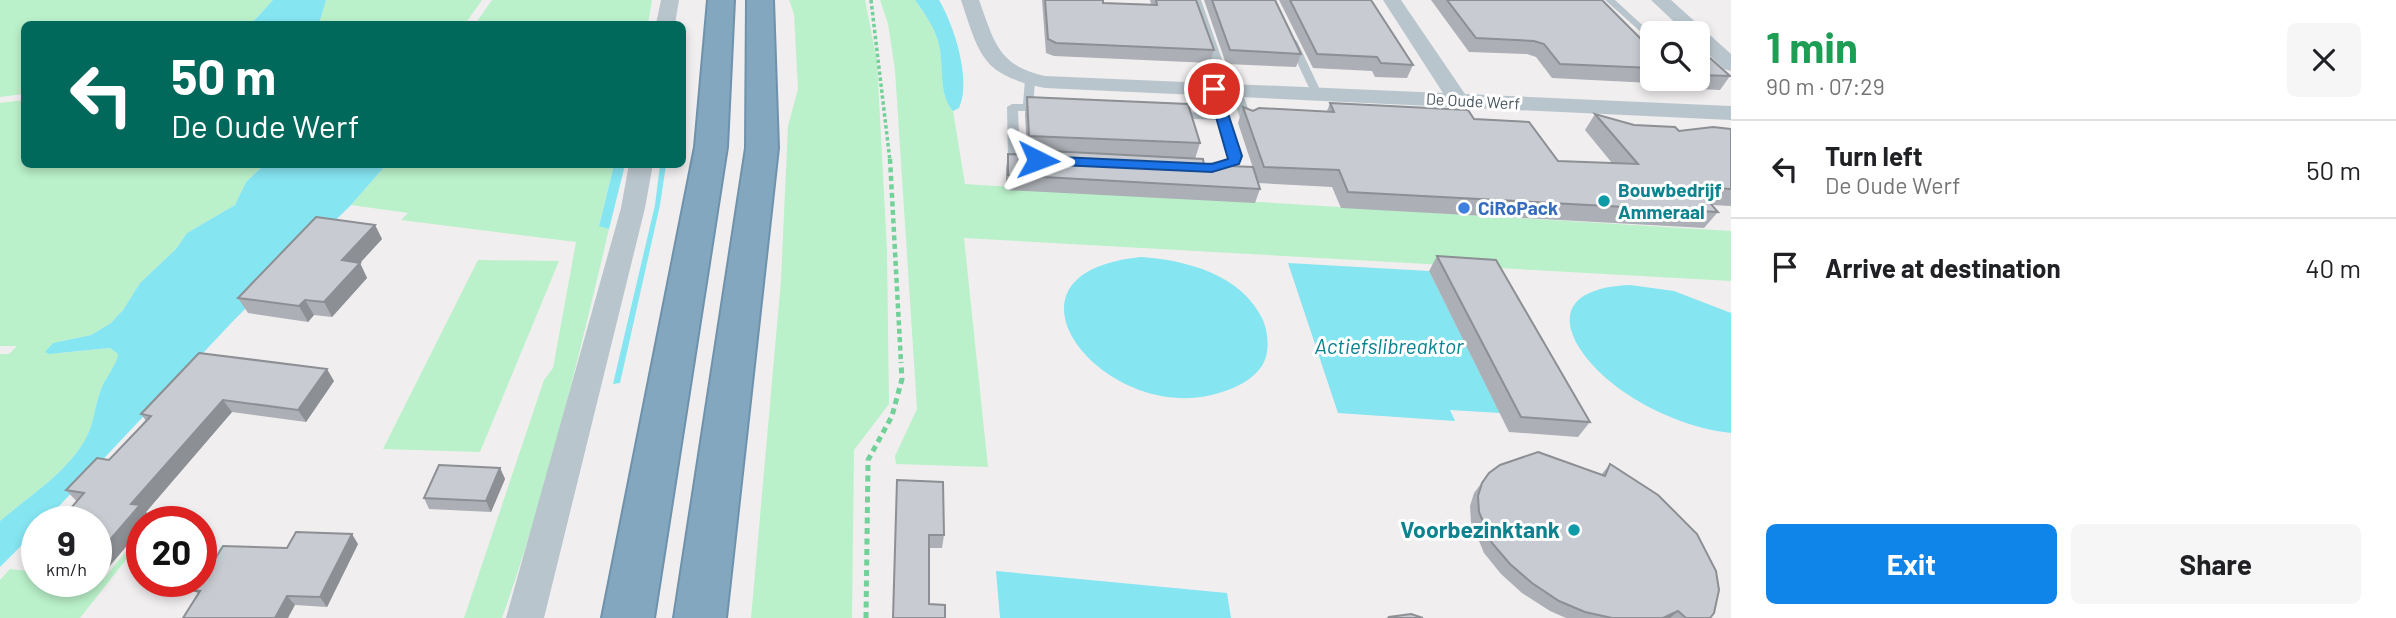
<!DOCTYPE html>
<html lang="en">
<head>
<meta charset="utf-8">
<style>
	:root { --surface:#fff; --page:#f6f6f6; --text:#202124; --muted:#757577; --line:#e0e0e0; --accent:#0f85ea }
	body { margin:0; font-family:Barlow,sans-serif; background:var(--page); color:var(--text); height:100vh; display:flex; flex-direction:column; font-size:26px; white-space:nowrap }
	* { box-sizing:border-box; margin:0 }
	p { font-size:23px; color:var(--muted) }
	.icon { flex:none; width:38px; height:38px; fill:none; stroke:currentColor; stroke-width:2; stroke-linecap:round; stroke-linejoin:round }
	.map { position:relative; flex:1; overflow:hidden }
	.panel { display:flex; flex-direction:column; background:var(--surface); width:665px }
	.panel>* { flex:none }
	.banner { position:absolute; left:21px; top:21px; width:665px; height:147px; border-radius:10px; box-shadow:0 4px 10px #0003; background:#00695c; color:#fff; overflow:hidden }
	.fabs { position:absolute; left:1640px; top:21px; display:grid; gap:14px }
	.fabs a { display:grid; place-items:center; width:70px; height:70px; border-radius:10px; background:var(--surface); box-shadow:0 4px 10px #0003; font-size:35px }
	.speed { position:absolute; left:21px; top:506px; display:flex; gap:14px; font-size:35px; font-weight:700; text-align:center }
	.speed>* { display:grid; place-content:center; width:91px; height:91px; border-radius:50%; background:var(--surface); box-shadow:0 4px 10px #0003; line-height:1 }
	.speed small { font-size:18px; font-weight:400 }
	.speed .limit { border:10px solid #d22; background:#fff; color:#111 }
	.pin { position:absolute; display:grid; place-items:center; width:60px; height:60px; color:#fff; margin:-30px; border:4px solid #fff; border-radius:50%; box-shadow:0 2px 7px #0007 }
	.me { position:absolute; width:77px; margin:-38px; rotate:93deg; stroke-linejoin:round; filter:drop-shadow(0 0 5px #0008) }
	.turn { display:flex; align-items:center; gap:24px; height:147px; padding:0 35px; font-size:32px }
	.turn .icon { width:91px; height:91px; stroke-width:2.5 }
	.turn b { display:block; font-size:49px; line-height:60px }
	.round { display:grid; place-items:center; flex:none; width:74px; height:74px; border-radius:10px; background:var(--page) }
	.overview { display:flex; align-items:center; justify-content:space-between; height:119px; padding:0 35px }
	h1 { font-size:42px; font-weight:700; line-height:52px; color:#1e9e55 }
	.button { display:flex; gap:14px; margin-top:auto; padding:14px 35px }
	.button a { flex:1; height:80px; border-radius:10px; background:var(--accent); color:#fff; font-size:28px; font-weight:700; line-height:80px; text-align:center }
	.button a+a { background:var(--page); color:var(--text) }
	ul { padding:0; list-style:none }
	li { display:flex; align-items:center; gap:21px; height:98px; padding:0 35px; border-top:2px solid var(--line) }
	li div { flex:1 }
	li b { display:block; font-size:26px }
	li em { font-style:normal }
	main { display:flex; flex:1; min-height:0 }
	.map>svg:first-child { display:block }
</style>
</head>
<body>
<main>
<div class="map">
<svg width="1731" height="618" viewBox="0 0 1731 618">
	<rect width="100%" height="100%" fill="#f1eeef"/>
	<!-- green -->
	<g fill="#baf1ca">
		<path d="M0 0H273L251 24H24V94L0 97Z"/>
		<path d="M326 0H482L465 24H319Z"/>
		<path d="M492 0H652L648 24H475Z"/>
		<path d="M789 0H865L877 61 887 251 889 404 854 450 852 618H751L781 280 788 126 798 89 794 14Z"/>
		<path d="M880 0H915C925 15 935 28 939 45 944 67 938 94 953 111L965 184 1731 231V281L964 238 988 467 896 464 895 456 917 409 895 70 888 24Z"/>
		<path d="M24 100V164L264 165 246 182 235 205 187 233 176 249 140 283 123 310 111 323 91 335 53 343 61 353 110 348 119 354C118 363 106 378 102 387 96 401 95 415 90 429 75 468 30 495 0 521V354H9L17 346H0V103Z"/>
		<path d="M386 165H614L599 225 609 229C578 360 547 491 502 618H464L544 380 553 368 576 242 401 220 408 213 351 205Z"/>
		<path d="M478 260 559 261 480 452 383 449Z"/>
		<path d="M134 541 140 542 80 618H0V580L10 569 37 572V581L103 580Z"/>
	</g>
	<!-- water -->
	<g fill="#85e5f1">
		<path d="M273 0H326L319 24H251Z"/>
		<path d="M915 0H939C954 25 972 81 959 108L953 111C938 94 944 66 939 45 935 28 925 14 915 0Z"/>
		<path d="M264 165H386L351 205 235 319 45 521 37 522V530L0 567V521C30 495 75 468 90 429 95 415 96 401 102 387 106 378 118 362 118 354L110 348 49 354 45 352 53 343 91 335 111 323 123 310 140 283 176 249 187 233 235 205 246 182Z"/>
		<path d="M614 165H625L609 229 599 226Z"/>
		<path d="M660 165H666L660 205 620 383 613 384 655 205Z"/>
		<path d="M1141 257C1187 260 1242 275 1263 320 1268 333 1270 349 1264 362 1256 378 1238 387 1222 392 1109 431 977 273 1141 257Z"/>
		<path d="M1288 263 1429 271 1500 413 1450 410 1455 421 1338 413Z"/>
		<path d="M1630 285 1674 291 1731 313V433C1693 429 1652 412 1621 390 1568 352 1535 289 1630 285Z"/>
		<path d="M996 571 1227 593 1231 618H1000Z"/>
	</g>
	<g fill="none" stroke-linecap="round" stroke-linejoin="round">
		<!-- highway casing -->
		<g stroke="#6f92ac" stroke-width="4">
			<g id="highway">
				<path d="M708 0H734L727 147 654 618H602L695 147Z"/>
				<path d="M747 0H773L778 148 726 618H674L746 148Z"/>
			</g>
		</g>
		<!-- path-far2 -->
		<path stroke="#71d198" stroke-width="3.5" stroke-dasharray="3.5 2.5" stroke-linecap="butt" d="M871 0 890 161"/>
		<!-- path-far1 -->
		<path stroke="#71d198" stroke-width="4.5" stroke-dasharray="5 3.5" stroke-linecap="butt" d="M890 159 901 363"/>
		<!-- path -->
		<path stroke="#71d198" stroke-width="5" stroke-dasharray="6 4.5" stroke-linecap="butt" d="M866 618 868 460 892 416 902 379 901 362"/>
		<!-- lane -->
		<g fill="#b9c5cc" fill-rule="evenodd">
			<path d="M1191 0H1201L1232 88 1236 87 1241 90 1253 121 1251 123 1247 124 1241 121 1231 92 1227 93 1222 90Z"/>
			<path d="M1605 0H1615L1652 34V42Z"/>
			<path d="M1292 38 1297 41 1322 94 1321 96 1317 97 1312 94 1287 41Z"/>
			<path d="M1030 77 1035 80 1033 108 1028 111H1018L1020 155 1031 157 1033 159C1028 164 1013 164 1008 159L1007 107 1012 104H1023L1025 80Z"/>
			<path d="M1214 86 1219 89 1241 156 1238 163 1205 171 1201 170V164L1229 159 1218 120 1173 118 1167 115 1173 112 1216 113 1209 89Z"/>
		</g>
		<!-- street -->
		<g fill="#b9c5cc" fill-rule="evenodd">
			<path d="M661 0H679L675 24H656Z"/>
			<path d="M961 0H979C994 41 998 66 1045 76L1443 93 1383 0H1401L1465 94 1731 106V120L1045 88C982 75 980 57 961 0Z"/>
			<path d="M1651 0H1671L1731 54V71L1724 69 1698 44V33H1686Z"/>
			<path d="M629 164H653L645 208 544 618H506L621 208Z"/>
		</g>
		<!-- highway -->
		<use href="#highway" fill="#84a7c0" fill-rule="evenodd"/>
	</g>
	<!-- wall -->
	<g fill="#acafb5">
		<path d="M1042 0H1103V3L1151 4 1150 0H1196L1214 50 1210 63 1054 56 1046 53Z"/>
		<path d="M1204 0H1275L1301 54 1296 67 1226 64Z"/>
		<path d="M1279 0H1371L1413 65 1407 78 1375 77 1372 71 1313 68Z"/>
		<path d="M1431 0H1602L1648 46H1652V79H1698V48L1730 76 1720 90 1678 88 1655 80 1651 83 1552 78 1536 57 1527 54 1469 52Z"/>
		<path d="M1027 97 1200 143 1195 159 1204 165 1260 189 1255 203 1006 190V169L1008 154 1029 155V154H1027L1025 114Z"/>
		<path d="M1330 103 1474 119 1558 161 1612 163 1585 130 1595 114 1634 125 1679 131 1731 129V206L1712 205 1718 212 1704 228 1341 208 1332 187 1258 183 1238 123 1243 107 1253 111H1327Z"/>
		<path d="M375 225 382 239 360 263 367 278 332 317 314 315 308 322 248 313 238 298Z"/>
		<path d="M1437 256 1590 422 1578 437 1509 432 1429 271Z"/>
		<path d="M334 381 306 422 232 412 146 512 151 517 147 522H142L103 574 96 573V522L66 490 109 460 146 421 141 414Z"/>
		<path d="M1610 464 1710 618H1566L1550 611 1522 593 1501 574 1484 553 1471 522 1470 506 1474 493 1489 473 1601 475Z"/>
		<path d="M500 468 505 479 491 512 429 509 424 498Z"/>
		<path d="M897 480 944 535 942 548H929V604L893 618Z"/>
		<path d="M358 544 327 607 295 605 198 594 195 591 287 548Z"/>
	</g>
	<!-- shaded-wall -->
	<g fill="#8c8f93">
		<path d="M375 225 382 239 360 263 367 278 332 317 324 302 342 260Z"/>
		<path d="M305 300 314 315 308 322 299 306Z"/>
		<path d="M327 369 334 381 306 422 298 410Z"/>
		<path d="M223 400 232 412 146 512 151 517 147 522H142V528L103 574 96 568V556L131 504Z"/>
		<path d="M500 468 505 479 491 512 486 501Z"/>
		<path d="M352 534 358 544 327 607 320 597Z"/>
		<path d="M287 596 295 605 288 618H275Z"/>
		<path d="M1678 611 1670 618H1663Z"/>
	</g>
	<!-- building -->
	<g fill="#c8ccd2" stroke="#8c8f93" stroke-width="2">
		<path d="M1045 0H1103V3L1157 5 1156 0H1196L1214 50 1056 43 1048 39Z"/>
		<path d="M1212 0H1275L1301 54 1230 50Z"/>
		<path d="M1290 0H1371L1413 65 1381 63 1377 57 1317 54Z"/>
		<path d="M1447 0H1602L1648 46H1652V68L1560 64 1544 44 1534 41 1476 38Z"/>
		<path d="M1698 48H1699L1730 76 1698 75Z"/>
		<path d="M1027 97 1188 104 1200 143 1029 136Z"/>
		<path d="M1330 103 1468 110 1474 119 1529 122 1558 161 1638 164 1595 114 1634 125 1675 127 1679 131 1713 127 1731 129V189L1696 187 1718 212 1348 192 1339 170 1264 167 1243 107 1253 111 1259 108 1334 112Z"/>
		<path d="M1030 150 1203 159 1204 165 1253 167 1260 189 1008 175V154L1030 155Z"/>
		<path d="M316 217 375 225 342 260 360 263 324 302 305 300 299 306 238 298Z"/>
		<path d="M1437 256 1496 260 1590 422 1521 417Z"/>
		<path d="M199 353 327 369 298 410 223 400 131 504 140 505 96 556V522H59L84 493 66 490 97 458 109 460 151 416 141 414Z"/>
		<path d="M1538 452 1605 476 1610 464 1658 495 1697 534 1716 571 1719 590 1714 613 1710 618H1686L1678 611 1663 618H1612L1585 612 1559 601 1532 583 1510 564 1492 543 1479 512 1478 496 1482 483 1489 473 1500 465Z"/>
		<path d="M439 465 500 468 486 501 424 498Z"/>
		<path d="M897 480 943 482 944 535H929V604L945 605V618H893Z"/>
		<path d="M296 532 352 534 320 597 287 596 275 618H183L200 591H195L223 546 287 548Z"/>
		<path d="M37 545V553L31 552Z"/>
		<path d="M1411 614 1423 618H1388L1389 617Z"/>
	</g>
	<!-- route -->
	<path fill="#1a73e8" stroke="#114b97" stroke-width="2" d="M1214 86 1220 89 1242 156 1239 164 1212 172 1038 164 1032 160 1038 156 1212 164 1228 159 1208 89Z"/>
	<!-- markers -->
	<g fill="#0f9aa8" stroke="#fff" stroke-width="2.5">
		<circle cx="1604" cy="201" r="7"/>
		<circle cx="1574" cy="530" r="7"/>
	</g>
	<circle fill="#3f7fe0" stroke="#fff" stroke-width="2.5" cx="1464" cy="208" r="7"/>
	<g text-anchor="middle" stroke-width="6" stroke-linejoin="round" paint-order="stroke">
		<!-- far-street labels -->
		<g font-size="16" fill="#46545d" stroke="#fff">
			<text transform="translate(1473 101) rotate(3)" y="6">De Oude Werf</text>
		</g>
		<!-- culture labels -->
		<g font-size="19" font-weight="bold" fill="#0d838f" stroke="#fff" text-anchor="start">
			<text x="1618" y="197">Bouwbedrijf<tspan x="1618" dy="22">Ammeraal</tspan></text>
		</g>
		<!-- shop labels -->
		<g font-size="19" font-weight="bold" fill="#366cbe" stroke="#fff" text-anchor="start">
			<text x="1478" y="215">CiRoPack</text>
		</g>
		<!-- water labels -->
		<g font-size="21" font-style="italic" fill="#078291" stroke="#fff">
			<text x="1389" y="354">Actiefslibreaktor</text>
		</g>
		<!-- near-culture labels -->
		<g font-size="23" font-weight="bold" fill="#0d838f" stroke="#fff" text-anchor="end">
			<text x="1560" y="538">Voorbezinktank</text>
		</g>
	</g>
</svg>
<div class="fabs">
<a><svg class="icon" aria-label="search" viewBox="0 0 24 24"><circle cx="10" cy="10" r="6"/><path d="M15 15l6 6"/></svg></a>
</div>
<div class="speed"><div>9<small>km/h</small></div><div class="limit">20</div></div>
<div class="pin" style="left:1214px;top:89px;background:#d93025"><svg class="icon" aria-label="arrive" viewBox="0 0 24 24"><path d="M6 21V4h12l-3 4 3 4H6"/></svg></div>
<svg class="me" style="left:1038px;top:160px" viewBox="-20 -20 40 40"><path d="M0-17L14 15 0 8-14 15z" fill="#1a73e8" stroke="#fff" stroke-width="4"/></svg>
<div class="banner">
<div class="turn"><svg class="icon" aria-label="left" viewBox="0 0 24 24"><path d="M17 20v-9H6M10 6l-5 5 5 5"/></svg><div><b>50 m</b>De Oude Werf</div></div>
</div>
</div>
<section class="panel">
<div class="overview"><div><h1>1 min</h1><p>90 m · 07:29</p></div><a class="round"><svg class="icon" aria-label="close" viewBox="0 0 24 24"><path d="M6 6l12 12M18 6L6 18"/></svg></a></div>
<ul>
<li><svg class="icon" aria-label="left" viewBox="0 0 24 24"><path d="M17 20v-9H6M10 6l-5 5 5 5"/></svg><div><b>Turn left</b><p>De Oude Werf</p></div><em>50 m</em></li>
<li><svg class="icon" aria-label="arrive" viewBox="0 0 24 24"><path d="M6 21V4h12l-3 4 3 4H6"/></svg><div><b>Arrive at destination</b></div><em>40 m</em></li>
</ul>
<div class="button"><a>Exit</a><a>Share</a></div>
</section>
</main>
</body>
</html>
